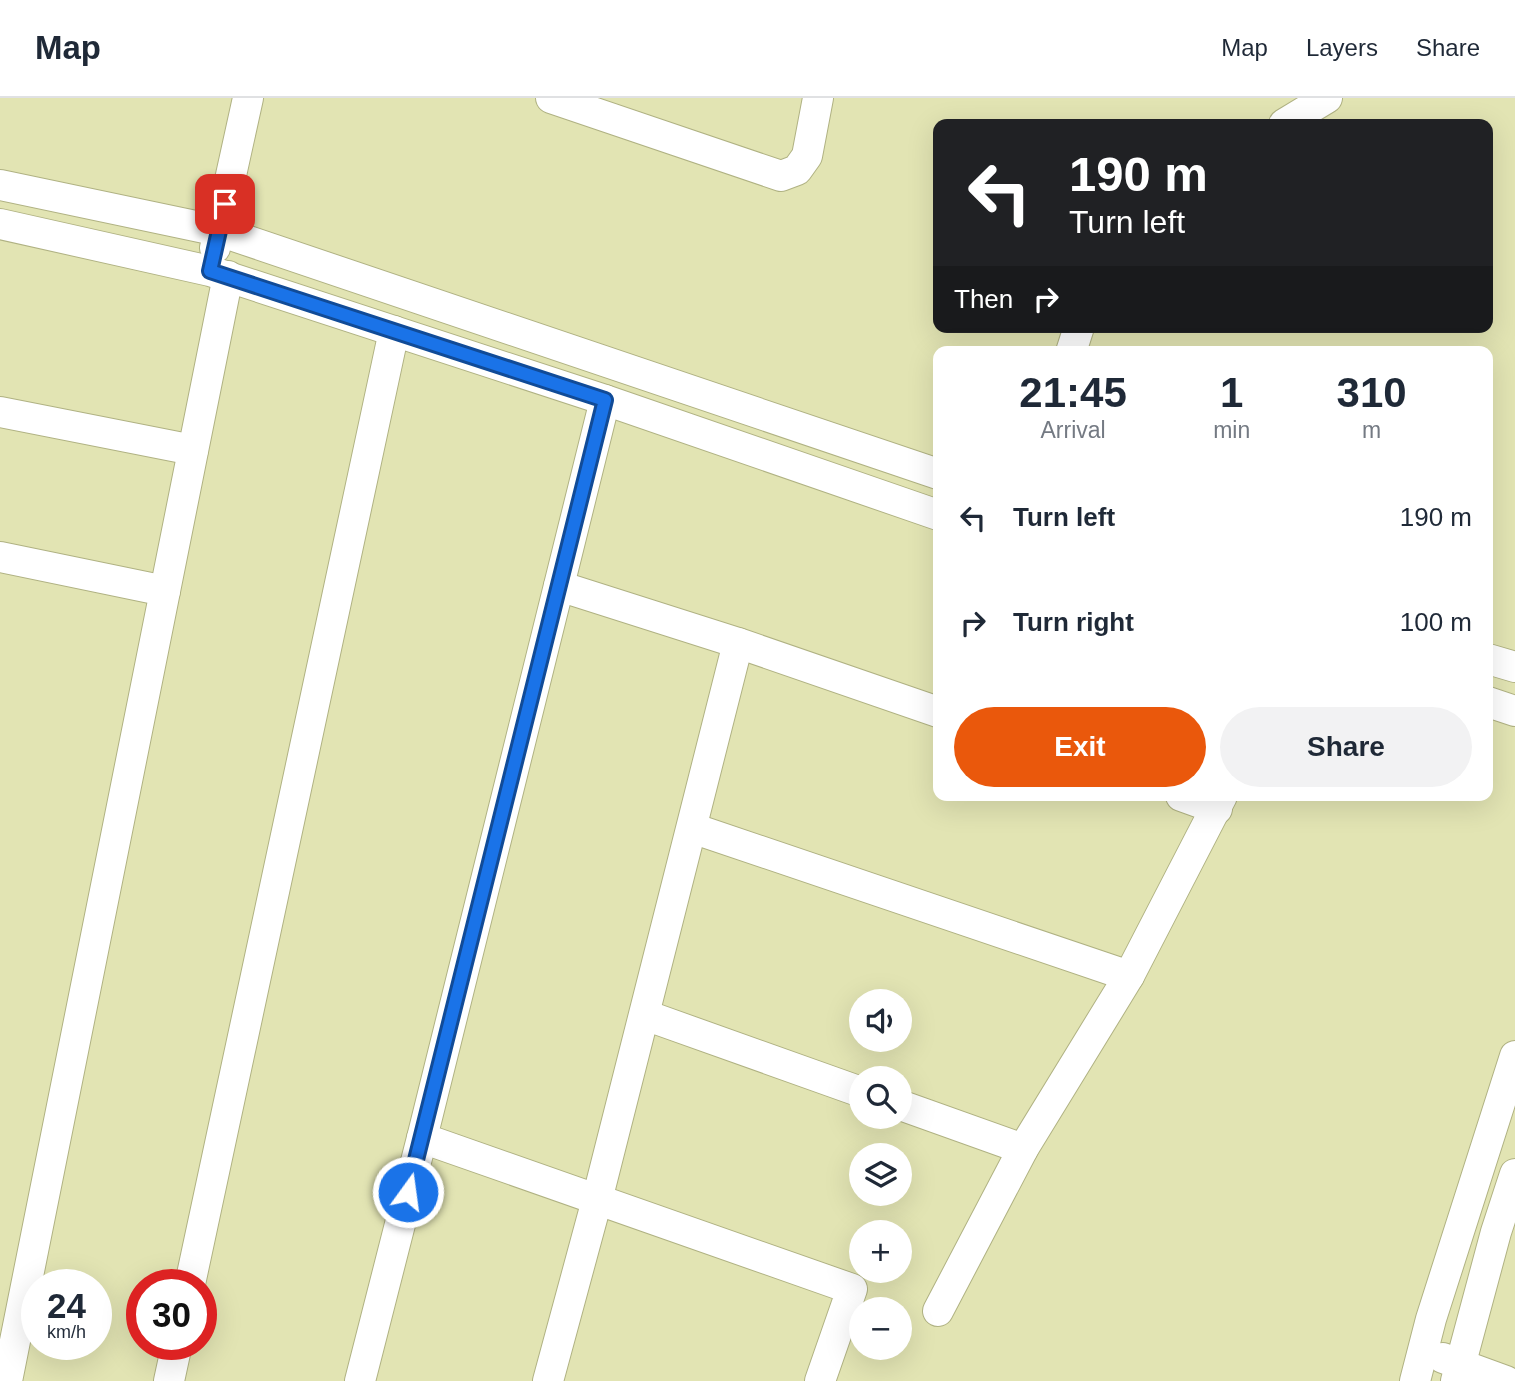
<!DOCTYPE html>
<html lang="en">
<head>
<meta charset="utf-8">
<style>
	:root { --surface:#fff; --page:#f2f2f3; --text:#1f2937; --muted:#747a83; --line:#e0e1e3; --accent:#ea580c }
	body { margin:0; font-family:Arial,sans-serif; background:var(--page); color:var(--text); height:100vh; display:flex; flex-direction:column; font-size:26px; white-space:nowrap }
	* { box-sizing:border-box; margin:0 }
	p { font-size:23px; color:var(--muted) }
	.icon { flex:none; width:38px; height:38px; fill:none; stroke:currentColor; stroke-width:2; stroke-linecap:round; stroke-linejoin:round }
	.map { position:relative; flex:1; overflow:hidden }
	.side { position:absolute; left:933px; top:248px; width:560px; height:455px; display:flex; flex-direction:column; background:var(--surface); border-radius:14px; box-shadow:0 7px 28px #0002 }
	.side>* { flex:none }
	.hud { position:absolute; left:933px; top:21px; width:560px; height:214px; border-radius:14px; box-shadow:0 7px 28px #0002; background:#202124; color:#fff; overflow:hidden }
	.buttons { position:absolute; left:849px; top:891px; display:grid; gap:14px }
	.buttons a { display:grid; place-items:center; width:63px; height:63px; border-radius:50%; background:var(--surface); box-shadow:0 7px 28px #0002; font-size:35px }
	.speed { position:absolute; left:21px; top:1171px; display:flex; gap:14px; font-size:35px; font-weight:700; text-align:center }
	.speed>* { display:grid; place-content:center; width:91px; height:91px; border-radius:50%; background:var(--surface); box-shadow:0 7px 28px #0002; line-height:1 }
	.speed small { font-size:18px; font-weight:400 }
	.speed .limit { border:10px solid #d22; background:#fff; color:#111 }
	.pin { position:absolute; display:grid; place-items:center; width:60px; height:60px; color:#fff; margin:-30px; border-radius:14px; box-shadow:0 4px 10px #0006 }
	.me { position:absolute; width:77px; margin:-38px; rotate:14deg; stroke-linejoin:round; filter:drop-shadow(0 0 5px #0008) }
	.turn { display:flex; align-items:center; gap:24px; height:147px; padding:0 21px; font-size:32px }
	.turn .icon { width:91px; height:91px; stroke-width:2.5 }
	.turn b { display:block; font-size:49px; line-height:60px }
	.then { display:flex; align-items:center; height:66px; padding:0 21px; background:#0003; gap:14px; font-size:26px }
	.eta { display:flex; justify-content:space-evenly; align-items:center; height:119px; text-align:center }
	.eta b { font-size:42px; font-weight:700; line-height:49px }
	.cta { display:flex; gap:14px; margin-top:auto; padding:14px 21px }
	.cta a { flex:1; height:80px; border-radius:42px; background:var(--accent); color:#fff; font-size:28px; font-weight:700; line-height:80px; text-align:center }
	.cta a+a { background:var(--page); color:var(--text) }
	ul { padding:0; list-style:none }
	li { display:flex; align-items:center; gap:21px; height:105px; padding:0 21px }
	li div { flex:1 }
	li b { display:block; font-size:26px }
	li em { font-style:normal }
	header { display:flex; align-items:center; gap:42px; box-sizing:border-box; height:98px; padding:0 35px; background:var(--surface); border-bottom:2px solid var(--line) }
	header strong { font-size:33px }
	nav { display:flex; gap:38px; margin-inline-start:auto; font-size:24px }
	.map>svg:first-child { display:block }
</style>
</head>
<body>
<header>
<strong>Map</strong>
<nav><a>Map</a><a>Layers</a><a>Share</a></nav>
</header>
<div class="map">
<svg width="1515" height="1283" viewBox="0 0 1515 1283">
	<rect width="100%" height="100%" fill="#e2e4b3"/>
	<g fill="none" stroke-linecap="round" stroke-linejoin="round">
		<!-- minor casing -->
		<g stroke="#b0b283" stroke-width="32">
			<g id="minor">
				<path d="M551 0 781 78 797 72 807 58 818 0"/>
				<path d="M1284 26 1327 0"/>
				<path d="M0 87 219 133 938 376"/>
				<path d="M0 126 210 173 605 302 938 417"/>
				<path d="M215 150 248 0"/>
				<path d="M1071 254 1079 229"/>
				<path d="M605 302 422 1040 852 1191 820 1283"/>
				<path d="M0 314 193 352"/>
				<path d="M0 459 165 493"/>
				<path d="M559 488 738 545 938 614"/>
				<path d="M1488 561 1515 569"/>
				<path d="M1488 604 1515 613"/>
				<path d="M1181 698 1217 711"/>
				<path d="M692 730 1129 878"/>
				<path d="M645 917 861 994"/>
				<path d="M900 1007 1023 1051"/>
				<path d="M190 1186 394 233"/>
				<path d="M938 1213 1023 1051 1129 878 1222 698"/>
				<path d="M1443 1260 1506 1283"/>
				<path d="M7 1283 228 178"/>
				<path d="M169 1283 177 1246"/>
				<path d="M360 1283 422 1040"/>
				<path d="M548 1283 597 1102 738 545"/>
				<path d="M1415 1283 1431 1221 1515 958"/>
				<path d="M1456 1283 1496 1134 1515 1076"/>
			</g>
		</g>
		<!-- minor -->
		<use href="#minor" stroke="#fff" stroke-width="30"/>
	</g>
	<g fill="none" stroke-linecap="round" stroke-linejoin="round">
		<!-- route casing -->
		<g stroke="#114b97" stroke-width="18">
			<path id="route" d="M225 106 210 173 605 302 408 1094"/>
		</g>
		<!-- route -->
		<use href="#route" stroke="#1a73e8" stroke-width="12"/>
	</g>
</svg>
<div class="buttons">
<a><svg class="icon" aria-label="sound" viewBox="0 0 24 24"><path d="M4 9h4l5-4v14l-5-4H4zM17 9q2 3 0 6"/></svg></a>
<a><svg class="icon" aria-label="search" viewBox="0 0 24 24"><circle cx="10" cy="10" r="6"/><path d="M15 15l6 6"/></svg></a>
<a><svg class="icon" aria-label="layers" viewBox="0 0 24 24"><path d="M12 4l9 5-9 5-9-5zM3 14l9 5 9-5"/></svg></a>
<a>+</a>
<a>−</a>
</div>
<div class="speed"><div>24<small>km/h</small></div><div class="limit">30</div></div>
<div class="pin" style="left:225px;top:106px;background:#d93025"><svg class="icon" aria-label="arrive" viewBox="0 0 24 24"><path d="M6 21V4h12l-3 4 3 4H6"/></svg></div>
<svg class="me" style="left:408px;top:1094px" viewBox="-20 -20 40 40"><circle r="17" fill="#1a73e8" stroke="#fff" stroke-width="3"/><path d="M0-11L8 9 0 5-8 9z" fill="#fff"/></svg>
<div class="hud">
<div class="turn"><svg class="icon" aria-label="left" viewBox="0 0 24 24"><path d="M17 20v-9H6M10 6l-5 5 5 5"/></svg><div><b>190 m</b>Turn left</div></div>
<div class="then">Then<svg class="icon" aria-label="right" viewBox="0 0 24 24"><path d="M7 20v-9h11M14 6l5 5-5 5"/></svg></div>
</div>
<section class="side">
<div class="eta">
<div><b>21:45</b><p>Arrival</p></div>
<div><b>1</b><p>min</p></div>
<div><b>310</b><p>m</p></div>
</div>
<ul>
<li><svg class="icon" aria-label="left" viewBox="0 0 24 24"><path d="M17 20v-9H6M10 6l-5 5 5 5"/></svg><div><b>Turn left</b></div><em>190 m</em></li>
<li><svg class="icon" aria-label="right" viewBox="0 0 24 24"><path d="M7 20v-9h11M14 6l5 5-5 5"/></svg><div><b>Turn right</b></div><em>100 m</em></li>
</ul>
<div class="cta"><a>Exit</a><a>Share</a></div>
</section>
</div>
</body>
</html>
